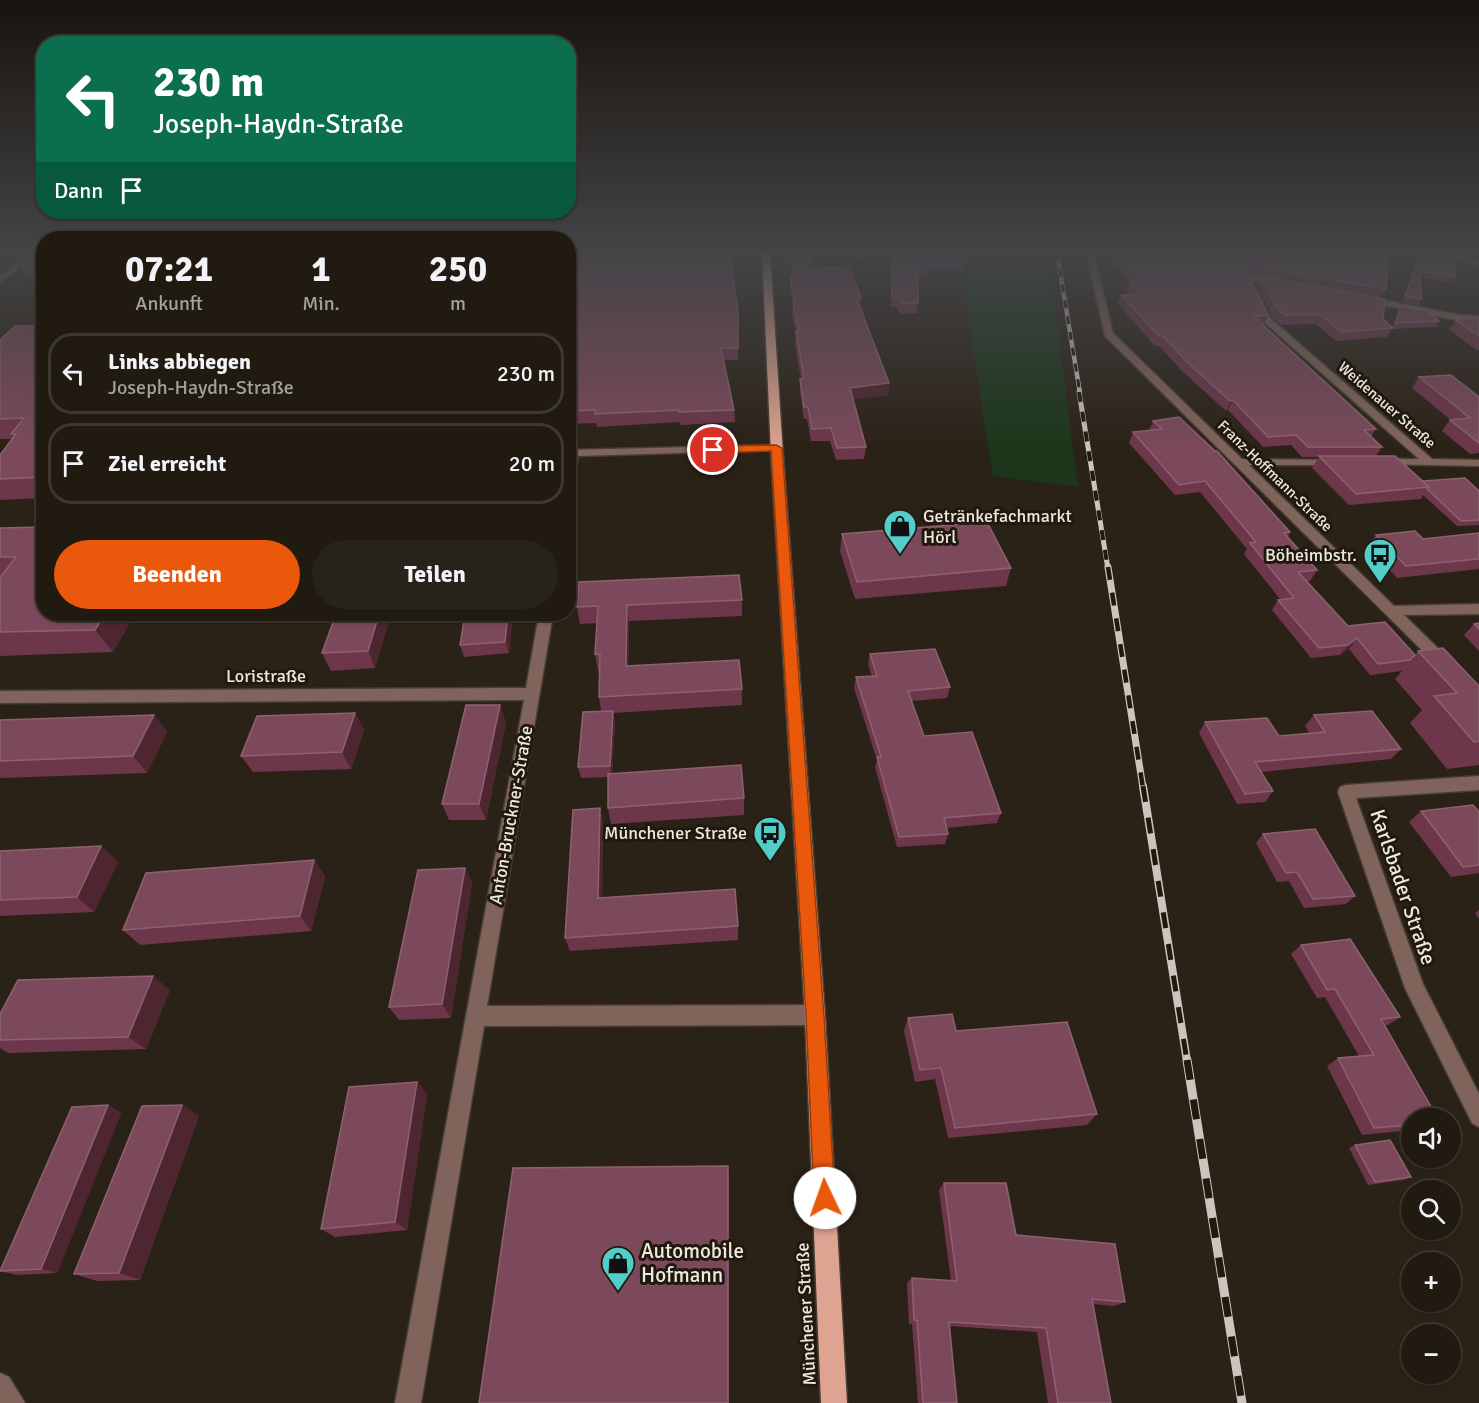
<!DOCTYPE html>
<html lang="de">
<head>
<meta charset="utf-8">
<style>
	:root { --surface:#201a11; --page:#28231a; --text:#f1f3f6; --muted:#a2a19f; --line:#3d3831; --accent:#ea580c }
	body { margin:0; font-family:Signika,sans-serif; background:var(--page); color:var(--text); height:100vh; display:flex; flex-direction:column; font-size:22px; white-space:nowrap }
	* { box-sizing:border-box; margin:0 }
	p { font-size:20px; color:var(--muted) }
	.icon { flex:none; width:33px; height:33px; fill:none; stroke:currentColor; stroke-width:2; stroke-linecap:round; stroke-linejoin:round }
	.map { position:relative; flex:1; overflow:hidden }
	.side { position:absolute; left:36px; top:231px; width:540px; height:390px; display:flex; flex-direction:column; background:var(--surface); border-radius:24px; box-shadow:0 2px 4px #0004,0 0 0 2px var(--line) }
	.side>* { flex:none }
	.banner { position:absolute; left:36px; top:36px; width:540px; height:183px; border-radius:24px; box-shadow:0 2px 4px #0004,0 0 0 2px var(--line); background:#0b6e4f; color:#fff; overflow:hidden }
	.fabs { position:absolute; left:1401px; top:1108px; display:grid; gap:12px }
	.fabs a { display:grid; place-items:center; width:60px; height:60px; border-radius:50%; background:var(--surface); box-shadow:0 2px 4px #0004,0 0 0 2px var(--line); font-size:30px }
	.pin { position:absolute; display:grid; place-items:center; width:51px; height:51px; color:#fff; margin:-26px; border:3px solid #fff; border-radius:50%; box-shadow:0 2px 6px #0007 }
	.me { position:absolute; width:66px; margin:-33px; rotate:357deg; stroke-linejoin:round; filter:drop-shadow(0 0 4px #0008) }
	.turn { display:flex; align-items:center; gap:21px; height:126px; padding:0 18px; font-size:27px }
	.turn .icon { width:78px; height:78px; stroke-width:2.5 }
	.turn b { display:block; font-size:42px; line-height:51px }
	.then { display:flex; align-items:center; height:57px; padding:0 18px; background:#0003; gap:12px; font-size:22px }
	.eta { display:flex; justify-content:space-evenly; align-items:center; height:102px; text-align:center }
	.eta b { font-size:36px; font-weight:700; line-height:42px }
	.button { display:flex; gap:12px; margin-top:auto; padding:12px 18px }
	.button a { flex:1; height:69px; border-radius:36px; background:var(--accent); color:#fff; font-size:24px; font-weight:700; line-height:69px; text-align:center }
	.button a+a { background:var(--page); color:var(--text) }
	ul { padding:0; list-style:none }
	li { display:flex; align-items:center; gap:18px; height:81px; margin:0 12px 9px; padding:0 6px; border:3px solid var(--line); border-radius:24px }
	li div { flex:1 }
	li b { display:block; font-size:22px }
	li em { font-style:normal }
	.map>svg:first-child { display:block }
</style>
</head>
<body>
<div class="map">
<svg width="1479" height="1403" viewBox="0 0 1479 1403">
	<rect width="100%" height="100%" fill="#2b2217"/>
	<!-- green -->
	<path fill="#1b361a" d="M958 253H1048L1078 487 993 476Z"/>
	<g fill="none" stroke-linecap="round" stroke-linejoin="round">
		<!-- minor casing -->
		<g stroke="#463e33" stroke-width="3">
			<g id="minor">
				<path d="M30 253H39L0 283V276Z"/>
				<path d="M1086 253H1094L1113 333 1242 459 1339 460 1341 462 1335 465H1249L1394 606 1479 604V614L1404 615 1450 660 1452 664 1450 668H1440L1105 336Z"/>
				<path d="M1429 253H1443L1479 259V265Z"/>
				<path d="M1246 275 1282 280V284L1279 285 1252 281 1271 319 1432 459 1479 460V466L1379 464 1377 462 1383 459H1419L1264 322 1242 278Z"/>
				<path d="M1364 296 1460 315 1479 316V322L1460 321 1361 301 1359 299Z"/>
				<path d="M776 445 782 448 780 450 578 456 574 480 568 483V450Z"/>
				<path d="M539 614H553L487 1006 815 1005 822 1008 825 1015 822 1022 815 1025 484 1026 421 1403H395L524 700 0 703V691L526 688Z"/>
				<path d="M1479 776V790L1356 798 1423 984 1479 1094V1127L1472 1123 1405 988 1338 792 1340 787 1346 785Z"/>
				<path d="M0 1373 9 1377 25 1403H0Z"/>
			</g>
		</g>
		<!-- major casing -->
		<g stroke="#463e33" stroke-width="3">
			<path id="major" d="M762 253H770L783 454 825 1015 847 1403H821L805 1015 771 454Z"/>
		</g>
		<!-- minor -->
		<use href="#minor" fill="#80645b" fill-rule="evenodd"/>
		<!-- major -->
		<use href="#major" fill="#dfa491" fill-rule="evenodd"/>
		<!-- rail-far4 casing -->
		<g stroke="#ccc5bd" stroke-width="4.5">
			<path id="rail-far4" d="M1057 253 1080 393"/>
		</g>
		<!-- rail-far3 casing -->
		<g stroke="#ccc5bd" stroke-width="5">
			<path id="rail-far3" d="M1079 392 1108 569"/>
		</g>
		<!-- rail-far2 casing -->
		<g stroke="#ccc5bd" stroke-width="7">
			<path id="rail-far2" d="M1108 567 1143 788"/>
		</g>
		<!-- rail-far1 casing -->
		<g stroke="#ccc5bd" stroke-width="8">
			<path id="rail-far1" d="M1143 786 1187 1061"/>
		</g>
		<!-- rail casing -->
		<g stroke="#ccc5bd" stroke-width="9">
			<path id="rail" d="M1187 1060 1242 1403"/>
		</g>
		<!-- rail-far4 -->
		<use href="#rail-far4" stroke="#21190d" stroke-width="3" stroke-dasharray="8" stroke-linecap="butt"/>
		<!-- rail-far3 -->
		<use href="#rail-far3" stroke="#21190d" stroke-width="4" stroke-dasharray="10" stroke-linecap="butt"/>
		<!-- rail-far2 -->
		<use href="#rail-far2" stroke="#21190d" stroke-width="4.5" stroke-dasharray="13" stroke-linecap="butt"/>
		<!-- rail-far1 -->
		<use href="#rail-far1" stroke="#21190d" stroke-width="5" stroke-dasharray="16" stroke-linecap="butt"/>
		<!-- rail -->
		<use href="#rail" stroke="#21190d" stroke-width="7" stroke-dasharray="20" stroke-linecap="butt"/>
	</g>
	<!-- wall -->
	<g fill="#6d364b">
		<path d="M44 253V278L27 279 16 262Z"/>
		<path d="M568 253 638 254 738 312V360H723L734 410 735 422 680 425V422L597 427 596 423 568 424Z"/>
		<path d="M788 253H810L812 268 861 298 860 306 889 383 888 395 853 399 866 447 864 459 836 460 830 441H811L807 419H804L800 391V379H801L795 343 796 332 792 315 793 303 790 288V277H792Z"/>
		<path d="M852 253H953L965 261 963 271 928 269 927 276 918 275V303L917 313 900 314 896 306 891 307V258L855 260Z"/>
		<path d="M1103 253H1389L1386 289 1381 298 1383 319 1392 328 1401 306 1439 321 1436 327 1392 329 1387 337 1336 341 1316 324 1281 325 1273 318 1256 285 1260 277 1247 274 1268 315 1264 325 1376 429 1371 437 1382 447 1376 456 1422 481 1479 491V525L1457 526 1423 495 1421 499 1349 505 1312 468 1319 457H1302L1291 445 1263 447 1228 410 1226 411 1183 372 1159 346H1155L1118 304 1121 295 1130 294 1126 291 1129 282 1131 281Z"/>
		<path d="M1420 253H1446L1456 277 1452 283 1420 277 1422 299 1418 305 1402 302Z"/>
		<path d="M1467 253H1479V255Z"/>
		<path d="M1479 318V350H1477L1449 330 1456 320Z"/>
		<path d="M44 326V498L0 500V455L13 439H0V340Z"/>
		<path d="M1419 377 1479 397V453L1470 454 1442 431 1450 420H1451L1412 388Z"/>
		<path d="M1153 421 1290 532 1288 537 1317 570 1310 581H1307L1348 626 1415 655 1418 651 1479 686V765L1447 769 1410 723 1422 710 1395 679 1402 671 1370 675 1349 649 1340 655 1311 658 1272 610 1278 600 1280 599 1244 554 1247 549 1200 492 1175 495 1129 443 1133 432 1149 431Z"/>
		<path d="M0 528 133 617 113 652 0 656Z"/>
		<path d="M1479 533V569L1397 578 1368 546 1376 535 1423 539Z"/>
		<path d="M842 534 1011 568 1006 586 855 599 840 551Z"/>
		<path d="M742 600V616L629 621 628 666 742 689V705L613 713 615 722 612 773 744 798V815L611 824 608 808V777L581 778 578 767 601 711 599 697 600 671H598L595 654 597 623 580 624 577 607Z"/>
		<path d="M391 614 375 668 331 671 322 653Z"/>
		<path d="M512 623 509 653 464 657 460 645Z"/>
		<path d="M1479 623V651L1464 635 1474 624Z"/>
		<path d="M870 654 950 687 947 698 911 701 924 736 1001 813 997 823 946 828 948 834 945 844 897 847 875 767 877 760 854 688 856 677 872 676 868 665Z"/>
		<path d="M355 713 364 730 351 769 253 772 241 756Z"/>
		<path d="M154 715 167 732 147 773 0 778V720Z"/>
		<path d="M1314 715 1401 749 1391 759 1261 772 1273 791 1265 802 1237 804 1199 733 1205 722 1279 736 1310 734 1305 726Z"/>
		<path d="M506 722 486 820H449L442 804Z"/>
		<path d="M600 808 603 823 602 898 738 926V940L570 951 565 938Z"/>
		<path d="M1421 811 1479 812V873L1451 877 1409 822Z"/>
		<path d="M1263 834 1355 896 1346 904 1304 908 1289 881 1277 882 1256 843Z"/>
		<path d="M101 846 118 862 94 912 0 916V851Z"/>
		<path d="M314 860 325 876 311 931 140 945 123 930Z"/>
		<path d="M465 868 472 883 451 1018 399 1020 389 1007Z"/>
		<path d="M1479 910V919L1475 913Z"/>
		<path d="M1301 945 1400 1017 1388 1025H1385L1412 1119V1130L1362 1135 1327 1066 1338 1058 1359 1056 1325 997 1317 998 1291 954Z"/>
		<path d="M170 990 146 1049 8 1053 0 1048V1040Z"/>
		<path d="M908 1018 956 1031 1097 1114 1087 1125 948 1138 935 1079 915 1082 904 1031Z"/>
		<path d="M417 1082 427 1094 407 1230 335 1237 321 1229Z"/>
		<path d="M108 1105 121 1113 57 1273 17 1275 0 1271Z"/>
		<path d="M182 1105 199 1116 140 1280 97 1281 74 1274Z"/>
		<path d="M1355 1145 1411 1177 1404 1180 1368 1185 1349 1148Z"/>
		<path d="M944 1183 1016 1235 1125 1302 1114 1306 1093 1304 1111 1403H1048L1037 1332 950 1326 957 1403H918L912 1324H909L907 1283 912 1278 951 1281 939 1190Z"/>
	</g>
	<!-- shaded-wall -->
	<g fill="#4d2630">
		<path d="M889 383 888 395 849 400 850 388Z"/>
		<path d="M1233 400 1228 410 1226 411 1230 401Z"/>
		<path d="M627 605 629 621 628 683 626 666Z"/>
		<path d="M105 614H131L133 617 113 652 95 630Z"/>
		<path d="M379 614H391L375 668 368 651Z"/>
		<path d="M508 614H509L512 623 509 653 505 642Z"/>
		<path d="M1357 638 1349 649 1340 655 1348 645Z"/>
		<path d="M500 705 506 722 486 820 479 804Z"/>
		<path d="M613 711 615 722 612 777 610 766Z"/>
		<path d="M355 713 364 730 351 769 342 752Z"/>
		<path d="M154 715 167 732 147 773 133 756Z"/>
		<path d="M600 808 603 823 602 912 598 898Z"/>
		<path d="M101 846 118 862 94 912 77 897Z"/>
		<path d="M314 860 325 876 311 931 300 916Z"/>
		<path d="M465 868 472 883 451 1018 442 1004Z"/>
		<path d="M153 976 170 990 146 1049 128 1037Z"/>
		<path d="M417 1082 427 1094 407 1230 395 1222Z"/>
		<path d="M108 1105 121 1113 57 1273 41 1269Z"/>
		<path d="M182 1105 199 1116 140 1280 119 1273Z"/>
		<path d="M728 1166 729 1179V1403H728Z"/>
	</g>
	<!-- building -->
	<g fill="#7b495b" stroke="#8d6270" stroke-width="1.5">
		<path d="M26 253H44V261L16 262Z"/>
		<path d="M568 253H637V254L674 253H730L738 312V348H721L734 410 679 412V410L595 414V410L568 411Z"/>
		<path d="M791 253H810L812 268 849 266 861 298 857 299 889 383 850 388 866 447 837 448 831 428 812 429 808 407H804L800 379 804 378 796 331H799L793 303H796L790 277H795Z"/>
		<path d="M892 253H953L965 261 928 260 929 267 918 266V303L902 304 897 297H892Z"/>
		<path d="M1115 253H1389L1386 289 1247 265 1244 268 1268 315 1253 316 1376 429 1364 430 1382 447H1308L1296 435 1268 437 1233 400 1230 401 1187 362 1163 336H1159L1121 295 1141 294 1129 282 1142 281Z"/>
		<path d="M1421 253H1446L1453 254 1456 277 1419 271 1422 299 1405 296Z"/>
		<path d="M1260 276 1385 299 1383 319 1393 328 1341 332 1321 315H1285L1277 308Z"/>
		<path d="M1401 306 1427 311 1439 321 1395 323Z"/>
		<path d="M1479 318V336L1456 320Z"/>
		<path d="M15 326H44V477L0 479V455L16 434H11L24 418 0 419V340Z"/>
		<path d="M1451 375 1479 397V443L1450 420 1470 418 1419 377Z"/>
		<path d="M1179 417 1215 451H1217L1290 532 1284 533 1317 570 1298 572 1348 626 1385 622 1415 655 1410 660 1378 664 1357 638 1348 645 1319 648 1278 600 1294 598 1250 543 1256 542 1205 481 1179 485 1133 432 1162 429 1153 421Z"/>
		<path d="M1319 456H1395L1429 487 1356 494Z"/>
		<path d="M1465 478 1479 491V520L1461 521 1427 489 1429 487 1422 481Z"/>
		<path d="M987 522 1011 568 857 582 842 534Z"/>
		<path d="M44 527V614H105L95 630 0 632V578L16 557H0V528Z"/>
		<path d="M1415 531 1423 539 1479 533V559L1406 566 1376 535Z"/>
		<path d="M739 575 742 600 627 605 626 666 739 660 742 689 599 697 600 654H595L598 606 577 607 579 582Z"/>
		<path d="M336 614H379L368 651 322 653Z"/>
		<path d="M465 614H508L505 642 460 645Z"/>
		<path d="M1479 623V629L1474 624Z"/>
		<path d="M1443 648 1479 686V741L1474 742 1434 696 1457 693 1418 651Z"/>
		<path d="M935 649 950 687 908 691 924 736 972 732 1001 813 944 818 948 834 899 837 877 757H881L856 677 877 676 870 654Z"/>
		<path d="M466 705H500L479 804H442Z"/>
		<path d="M613 711 610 766 578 767 583 712Z"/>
		<path d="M1372 711 1401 749 1255 762 1273 791 1245 794 1205 722 1267 718 1279 736 1325 732 1314 715Z"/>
		<path d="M355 713 342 752 241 756 257 716Z"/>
		<path d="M154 715 133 756 0 761V720Z"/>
		<path d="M741 765 744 798 608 808V774Z"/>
		<path d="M1473 805 1479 812V865L1463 867 1421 811Z"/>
		<path d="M600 808 598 898 735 889 738 926 565 938 573 810Z"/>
		<path d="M1315 829 1355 896 1313 899 1297 872 1286 873 1263 834Z"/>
		<path d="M101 846 77 897 0 900V851Z"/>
		<path d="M314 860 300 916 123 930 146 873Z"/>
		<path d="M465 868 442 1004 389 1007 418 870Z"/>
		<path d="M1350 939 1400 1017 1381 1019 1438 1119H1412V1125L1374 1128 1338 1058 1374 1055 1335 989 1327 990 1301 945Z"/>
		<path d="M153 976 128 1037 0 1040V1014L18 980Z"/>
		<path d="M952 1014 956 1031 1067 1022 1097 1114 955 1128 941 1068 920 1070 908 1018Z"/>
		<path d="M417 1082 395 1222 321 1229 349 1087Z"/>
		<path d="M108 1105 41 1269 0 1271 72 1107Z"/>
		<path d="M182 1105 119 1273 74 1274 142 1106Z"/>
		<path d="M1390 1140 1411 1177 1375 1182 1355 1145Z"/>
		<path d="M728 1166V1403H479L513 1168Z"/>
		<path d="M944 1183H1006L1016 1235 1115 1244 1125 1302 1092 1299 1111 1403H1058L1046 1328 949 1322 957 1403H923L917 1320H914L912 1278 957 1281Z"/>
	</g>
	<!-- sky -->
	<linearGradient id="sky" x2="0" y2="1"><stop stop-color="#18130d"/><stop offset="0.56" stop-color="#444447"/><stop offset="1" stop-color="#444447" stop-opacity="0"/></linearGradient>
	<rect width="1479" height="449" fill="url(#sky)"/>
	<!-- route -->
	<path fill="#ea580c" stroke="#983908" stroke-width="1.5" d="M776 445 782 448 824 1016 835 1198 832 1205 825 1208 817 1205 814 1198 806 1016 771 451 713 453 708 450 713 446Z"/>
	<!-- icons -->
	<defs>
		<g id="shop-pin" transform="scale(1.725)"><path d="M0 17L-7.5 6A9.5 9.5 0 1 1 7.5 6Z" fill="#53cdc9" stroke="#21190d"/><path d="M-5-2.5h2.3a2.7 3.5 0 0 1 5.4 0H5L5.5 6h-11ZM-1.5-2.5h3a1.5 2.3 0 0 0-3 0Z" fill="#111"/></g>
		<g id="bus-pin" transform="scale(1.725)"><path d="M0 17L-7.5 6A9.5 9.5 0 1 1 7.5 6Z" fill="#53cdc9" stroke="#21190d"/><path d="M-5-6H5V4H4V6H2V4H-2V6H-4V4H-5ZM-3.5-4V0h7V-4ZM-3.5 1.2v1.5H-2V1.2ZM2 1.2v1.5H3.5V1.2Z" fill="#111"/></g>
	</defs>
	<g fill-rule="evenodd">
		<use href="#shop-pin" x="900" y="526"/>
		<use href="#bus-pin" x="1380" y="555"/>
		<use href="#bus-pin" x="770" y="833"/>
		<use href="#shop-pin" x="618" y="1263"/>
	</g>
	<g text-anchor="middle" stroke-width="6" stroke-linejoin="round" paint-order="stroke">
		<!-- far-street labels -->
		<g font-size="15" fill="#eee8e0" stroke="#21190d">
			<text transform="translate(1387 405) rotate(41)" y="5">Weidenauer Straße</text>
			<text transform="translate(1275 476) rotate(44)" y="5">Franz-Hoffmann-Straße</text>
		</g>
		<!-- poi labels -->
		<g font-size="18" fill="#eee8e0" stroke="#21190d" text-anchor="end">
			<text x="923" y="522" text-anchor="start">Getränkefachmarkt<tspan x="923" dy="21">Hörl</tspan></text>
			<text x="1357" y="561">Böheimbstr.</text>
			<text x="747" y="839">Münchener Straße</text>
		</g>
		<!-- street labels -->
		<g font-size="18" fill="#eee8e0" stroke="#21190d">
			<text x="266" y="682">Loristraße</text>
			<text transform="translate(511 815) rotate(-80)" y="6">Anton-Bruckner-Straße</text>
			<text transform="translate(806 1314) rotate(-93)" y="6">Münchener Straße</text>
		</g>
		<!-- near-street labels -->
		<g font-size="21" fill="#eee8e0" stroke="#21190d">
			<text transform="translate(1403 887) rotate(71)" y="7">Karlsbader Straße</text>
		</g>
		<!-- near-poi labels -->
		<g font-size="21" fill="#eee8e0" stroke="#21190d" text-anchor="start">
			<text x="641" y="1258">Automobile<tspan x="641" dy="24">Hofmann</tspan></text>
		</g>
	</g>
</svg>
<div class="fabs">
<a><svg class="icon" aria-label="sound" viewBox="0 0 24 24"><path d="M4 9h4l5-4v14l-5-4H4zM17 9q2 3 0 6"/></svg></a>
<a><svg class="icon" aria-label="search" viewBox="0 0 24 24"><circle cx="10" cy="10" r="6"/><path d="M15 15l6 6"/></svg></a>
<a>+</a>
<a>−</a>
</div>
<div class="pin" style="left:713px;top:450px;background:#d93025"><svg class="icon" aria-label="arrive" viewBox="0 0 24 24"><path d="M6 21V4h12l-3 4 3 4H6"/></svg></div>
<svg class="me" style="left:825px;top:1198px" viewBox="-20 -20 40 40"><circle r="19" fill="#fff"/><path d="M0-13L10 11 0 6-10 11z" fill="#ea580c"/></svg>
<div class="banner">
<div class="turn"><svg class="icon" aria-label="left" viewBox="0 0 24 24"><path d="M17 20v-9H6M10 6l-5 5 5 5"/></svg><div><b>230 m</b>Joseph-Haydn-Straße</div></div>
<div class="then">Dann<svg class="icon" aria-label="arrive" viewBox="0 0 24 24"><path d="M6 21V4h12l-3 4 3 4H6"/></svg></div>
</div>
<section class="side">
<div class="eta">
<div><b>07:21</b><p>Ankunft</p></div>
<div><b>1</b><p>Min.</p></div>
<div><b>250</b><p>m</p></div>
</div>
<ul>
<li><svg class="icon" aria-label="left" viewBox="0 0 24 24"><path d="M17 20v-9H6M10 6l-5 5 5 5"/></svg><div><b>Links abbiegen</b><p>Joseph-Haydn-Straße</p></div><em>230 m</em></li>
<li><svg class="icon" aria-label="arrive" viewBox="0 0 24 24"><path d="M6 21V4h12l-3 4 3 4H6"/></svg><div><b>Ziel erreicht</b></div><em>20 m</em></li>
</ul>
<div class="button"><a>Beenden</a><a>Teilen</a></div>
</section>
</div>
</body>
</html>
